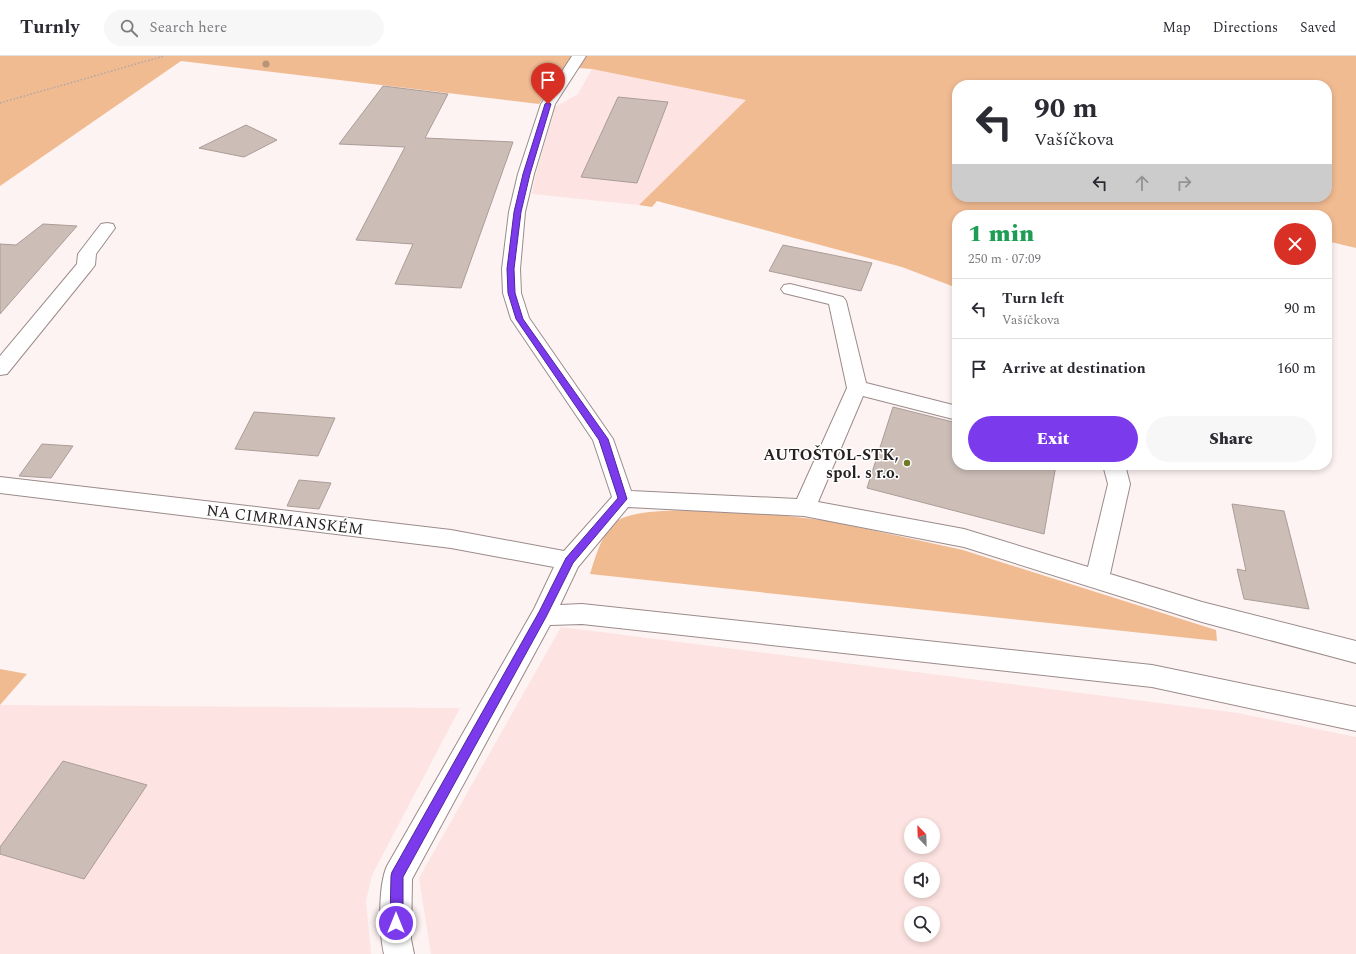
<!DOCTYPE html>
<html lang="en">
<head>
<meta charset="utf-8">
<style>
	:root { --surface:#fff; --page:#f7f7f7; --text:#2b2b33; --muted:#7c7c81; --line:#e1e1e2; --accent:#7c3aed }
	body { margin:0; font-family:Spectral,serif; background:var(--page); color:var(--text); height:100vh; display:flex; flex-direction:column; font-size:15px; white-space:nowrap }
	* { box-sizing:border-box; margin:0 }
	p { font-size:13px; color:var(--muted) }
	.icon { flex:none; width:22px; height:22px; fill:none; stroke:currentColor; stroke-width:2; stroke-linecap:round; stroke-linejoin:round }
	.map { position:relative; flex:1; overflow:hidden }
	.drawer { position:absolute; left:952px; top:154px; width:380px; height:260px; display:flex; flex-direction:column; background:var(--surface); border-radius:16px; box-shadow:0 2px 6px #0003 }
	.drawer>* { flex:none }
	.hud { position:absolute; left:952px; top:24px; width:380px; height:122px; border-radius:16px; box-shadow:0 2px 6px #0003; background:#fff; color:var(--text); overflow:hidden }
	.needle { width:26px; rotate:337deg }
	.tools { position:absolute; left:904px; top:762px; display:grid; gap:8px }
	.tools a { display:grid; place-items:center; width:36px; height:36px; border-radius:50%; background:var(--surface); box-shadow:0 2px 6px #0003; font-size:20px }
	.pin { position:absolute; display:grid; place-items:center; width:34px; height:34px; color:#fff; margin:-41px -17px; border-radius:50% 50% 50% 0; rotate:-45deg; box-shadow:0 0 4px #0007 }
	.pin .icon { rotate:45deg }
	.me { position:absolute; width:44px; margin:-22px; rotate:0deg; stroke-linejoin:round; filter:drop-shadow(0 0 3px #0008) }
	.turn { display:flex; align-items:center; gap:14px; height:84px; padding:0 16px; font-size:18px }
	.turn .icon { width:52px; height:52px; stroke-width:2.5 }
	.turn b { display:block; font-size:28px; line-height:34px }
	.lanes { display:flex; align-items:center; height:38px; padding:0 16px; background:#0003; justify-content:center; gap:20px; direction:ltr }
	.lanes .off { opacity:.35 }
	.round { display:grid; place-items:center; flex:none; width:42px; height:42px; border-radius:21px; background:var(--page) }
	.headline { display:flex; align-items:center; justify-content:space-between; height:68px; padding:0 16px }
	h1 { font-size:24px; font-weight:800; line-height:30px; color:#1e9e55 }
	.button { display:flex; gap:8px; margin-top:auto; padding:8px 16px }
	.button a { flex:1; height:46px; border-radius:24px; background:var(--accent); color:#fff; font-size:16px; font-weight:800; line-height:46px; text-align:center }
	.button a+a { background:var(--page); color:var(--text) }
	ul { padding:0; list-style:none }
	li { display:flex; align-items:center; gap:12px; height:60px; padding:0 16px; border-top:1px solid var(--line) }
	li div { flex:1 }
	li b { display:block; font-size:15px }
	li em { font-style:normal }
	header { display:flex; align-items:center; gap:24px; box-sizing:border-box; height:56px; padding:0 20px; background:var(--surface); border-bottom:1px solid var(--line) }
	header strong { font-size:19px }
	nav { display:flex; gap:22px; margin-inline-start:auto; font-size:14px }
	.search { width:280px; height:36px; background:var(--page); display:flex; align-items:center; gap:10px; box-sizing:border-box; padding:0 14px; border-radius:22px; color:var(--muted); font-size:15px }
	.map>svg:first-child { display:block }
</style>
</head>
<body>
<header>
<strong>Turnly</strong>
<div class="search"><svg class="icon" aria-label="search" viewBox="0 0 24 24"><circle cx="10" cy="10" r="6"/><path d="M15 15l6 6"/></svg>Search here</div>
<nav><a>Map</a><a>Directions</a><a>Saved</a></nav>
</header>
<div class="map">
<svg width="1356" height="898" viewBox="0 0 1356 898">
	<rect width="100%" height="100%" fill="#fdf3f2"/>
	<!-- built -->
	<g fill="#fde3e2" fill-rule="evenodd">
		<path d="M592 13 617 17 747 43 639 149 532 138 536 118 555 51 578 38Z"/>
		<path d="M561 571 1238 657 1356 681V898H431L419 822ZM911 769H933V791H911ZM911 813H933V835H911ZM911 857H933V879H911Z"/>
		<path d="M0 649 460 652 372 819 366 845 371 898H0Z"/>
	</g>
	<!-- green -->
	<g fill="#f1bb92" fill-rule="evenodd">
		<path d="M0 0H1356V192L1331 186 1327 193V159H957V232L902 211 657 145 652 151 639 149 746 44 592 13 564 11 539 48 181 5 0 130ZM957 29H1327V141H957Z"/>
		<path d="M694 454 779 459 830 465 963 494 1216 574 1217 585 590 518C595 502 600 484 611 470 625 453 673 455 694 454Z"/>
		<path d="M0 613 27 618 0 649Z"/>
	</g>
	<!-- building -->
	<g fill="#ccbdb7" stroke="#ab9c97">
		<path d="M383 30 448 38 425 82 513 86 461 232 395 228 413 188 356 184 405 91 339 88Z"/>
		<path d="M618 41 668 46 637 127 581 121Z"/>
		<path d="M246 69 277 84 244 101 199 92Z"/>
		<path d="M43 168 77 170 0 258V188L16 189Z"/>
		<path d="M783 189 872 207 861 235 769 215Z"/>
		<path d="M893 351 957 367V409H1056L1044 478 867 432Z"/>
		<path d="M254 356 335 362 318 400 235 393Z"/>
		<path d="M42 388 73 390 51 422 19 420Z"/>
		<path d="M299 424 331 427 319 453 287 450Z"/>
		<path d="M1232 448 1284 455 1309 553 1244 543 1237 513 1246 515Z"/>
		<path d="M63 705 147 729 84 823 0 798V791Z"/>
	</g>
	<g fill="none" stroke-linecap="round" stroke-linejoin="round">
		<!-- minor casing -->
		<g stroke="#9b8b8b" stroke-width="2">
			<g id="minor">
				<path d="M572 0H586L555 48 534 118 525 156 520 213 521 237 529 262 613 383 631 435 797 443 847 332 829 248 784 237 781 233 784 229 790 228 843 241 846 245 866 327 957 350V364L863 340 818 446 964 473 1088 511 1108 428 1103 409H1125L1130 428 1110 518 1202 546 1356 585V607L1202 566 964 491 804 460 628 451 578 511 560 549 582 548 1152 609 1356 651V675L1152 631 582 568 550 569 412 823 411 883 414 898H384C379 876 378 830 387 810L534 553 554 511 451 492 0 437V421L451 474 564 495 612 441 593 384 511 263 503 237 502 213 509 156 518 118 541 48Z"/>
				<path d="M107 167 113 168 115 172 96 198 95 209 92 213 7 318 0 319V300L77 208 78 198 101 168Z"/>
			</g>
		</g>
		<!-- path -->
		<path stroke="#b0a7a6" stroke-width="1.5" stroke-dasharray="1.5 2" stroke-linecap="butt" d="M0 47 164 0"/>
		<!-- minor -->
		<use href="#minor" fill="#fff" fill-rule="evenodd"/>
	</g>
	<!-- trees -->
	<circle fill="#b59478" cx="266" cy="8" r="3.5"/>
	<!-- route -->
	<path fill="#7c3aed" stroke="#51269a" d="M548 46 551 48 530 118 521 156 514 213 515 237 523 263 608 383 627 443 573 507 546 561 403 821V867L401 872 396 874 392 872 390 867 391 820 392 816 539 556 566 502 618 442 599 384 516 263 508 237 507 213 514 156 523 118 545 48Z"/>
	<!-- markers -->
	<circle fill="#707924" stroke="#fff" stroke-width="1.5" cx="907" cy="407" r="4"/>
	<g text-anchor="middle" stroke-width="3" stroke-linejoin="round" paint-order="stroke">
		<!-- poi labels -->
		<g font-size="16" font-weight="bold" fill="#251f1f" stroke="#fff" text-anchor="end">
			<text x="899" y="404">AUTOŠTOL-STK,<tspan x="899" dy="18">spol. s r.o.</tspan></text>
		</g>
		<!-- street labels -->
		<g font-size="16" fill="#251f1f" stroke="#fff">
			<text transform="translate(285 463) rotate(7)" y="6">NA CIMRMANSKÉM</text>
		</g>
	</g>
</svg>
<div class="tools">
<a><svg class="needle" viewBox="-14 -14 28 28"><path d="M0-13l5 13h-10z" fill="#e53935"/><path d="M0 13l5-13h-10z" fill="#7c7c81"/></svg></a>
<a><svg class="icon" aria-label="sound" viewBox="0 0 24 24"><path d="M4 9h4l5-4v14l-5-4H4zM17 9q2 3 0 6"/></svg></a>
<a><svg class="icon" aria-label="search" viewBox="0 0 24 24"><circle cx="10" cy="10" r="6"/><path d="M15 15l6 6"/></svg></a>
</div>
<div class="pin" style="left:548px;top:48px;background:#d93025"><svg class="icon" aria-label="arrive" viewBox="0 0 24 24"><path d="M6 21V4h12l-3 4 3 4H6"/></svg></div>
<svg class="me" style="left:396px;top:867px" viewBox="-20 -20 40 40"><circle r="17" fill="#7c3aed" stroke="#fff" stroke-width="3"/><path d="M0-11L8 9 0 5-8 9z" fill="#fff"/></svg>
<div class="hud">
<div class="turn"><svg class="icon" aria-label="left" viewBox="0 0 24 24"><path d="M17 20v-9H6M10 6l-5 5 5 5"/></svg><div><b>90 m</b>Vašíčkova</div></div>
<div class="lanes"><svg class="icon" aria-label="left" viewBox="0 0 24 24"><path d="M17 20v-9H6M10 6l-5 5 5 5"/></svg><svg class="icon off" aria-label="ahead" viewBox="0 0 24 24"><path d="M12 20V5M6 11l6-6 6 6"/></svg><svg class="icon off" aria-label="right" viewBox="0 0 24 24"><path d="M7 20v-9h11M14 6l5 5-5 5"/></svg></div>
</div>
<section class="drawer">
<div class="headline"><div><h1>1 min</h1><p>250 m · 07:09</p></div><a class="round" style="background:#d93025;color:#fff"><svg class="icon" aria-label="close" viewBox="0 0 24 24"><path d="M6 6l12 12M18 6L6 18"/></svg></a></div>
<ul>
<li><svg class="icon" aria-label="left" viewBox="0 0 24 24"><path d="M17 20v-9H6M10 6l-5 5 5 5"/></svg><div><b>Turn left</b><p>Vašíčkova</p></div><em>90 m</em></li>
<li><svg class="icon" aria-label="arrive" viewBox="0 0 24 24"><path d="M6 21V4h12l-3 4 3 4H6"/></svg><div><b>Arrive at destination</b></div><em>160 m</em></li>
</ul>
<div class="button"><a>Exit</a><a>Share</a></div>
</section>
</div>
</body>
</html>
